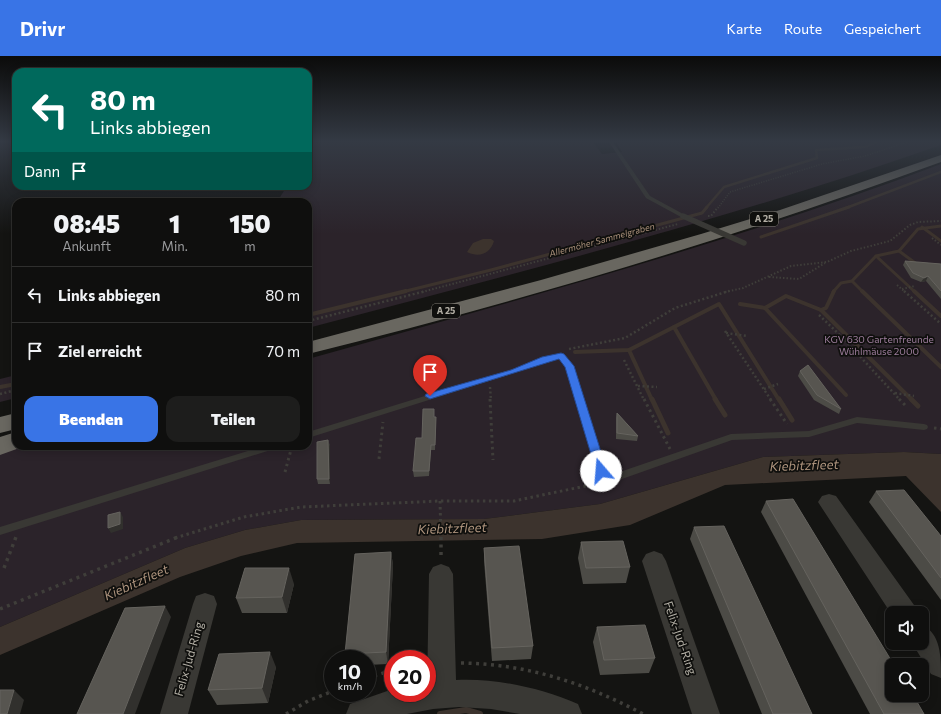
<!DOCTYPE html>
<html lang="de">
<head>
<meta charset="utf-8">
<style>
	:root { --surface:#0f0f0e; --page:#1d1d1c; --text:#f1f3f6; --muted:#9b9c9e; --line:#2f2f2e; --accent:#3974e6 }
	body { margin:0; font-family:Commissioner,sans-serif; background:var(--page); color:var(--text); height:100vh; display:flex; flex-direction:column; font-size:15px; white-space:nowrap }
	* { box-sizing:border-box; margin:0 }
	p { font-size:13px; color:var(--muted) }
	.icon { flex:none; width:22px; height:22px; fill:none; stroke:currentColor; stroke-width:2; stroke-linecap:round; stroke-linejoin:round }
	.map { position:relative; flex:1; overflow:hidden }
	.side { position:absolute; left:12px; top:142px; width:300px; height:252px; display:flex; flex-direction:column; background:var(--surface); border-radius:12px; box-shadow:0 2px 10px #0003,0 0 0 1px var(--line) }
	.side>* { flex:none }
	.guide { position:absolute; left:12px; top:12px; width:300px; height:122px; border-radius:12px; box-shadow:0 2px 10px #0003,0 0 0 1px var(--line); background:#00695c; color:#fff; overflow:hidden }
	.tools { position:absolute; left:885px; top:550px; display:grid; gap:8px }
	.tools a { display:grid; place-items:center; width:44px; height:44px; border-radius:8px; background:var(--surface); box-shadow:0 2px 10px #0003,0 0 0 1px var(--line); font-size:20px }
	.speed { position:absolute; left:324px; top:594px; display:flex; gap:8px; font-size:20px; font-weight:700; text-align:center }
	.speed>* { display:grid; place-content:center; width:52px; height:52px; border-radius:50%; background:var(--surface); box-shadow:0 2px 10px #0003,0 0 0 1px var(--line); line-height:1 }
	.speed small { font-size:10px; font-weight:400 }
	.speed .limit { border:6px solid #d22; background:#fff; color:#111 }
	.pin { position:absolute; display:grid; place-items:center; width:34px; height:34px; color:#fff; margin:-41px -17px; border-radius:50% 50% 50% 0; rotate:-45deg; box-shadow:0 0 4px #0007 }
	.pin .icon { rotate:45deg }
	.me { position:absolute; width:44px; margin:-22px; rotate:342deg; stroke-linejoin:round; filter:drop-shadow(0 0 3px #0008) }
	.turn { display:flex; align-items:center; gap:14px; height:84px; padding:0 12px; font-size:18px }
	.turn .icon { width:52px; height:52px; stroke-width:2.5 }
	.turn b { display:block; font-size:28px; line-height:34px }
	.then { display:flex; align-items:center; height:38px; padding:0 12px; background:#0003; gap:8px; font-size:15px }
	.eta { display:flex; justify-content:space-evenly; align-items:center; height:68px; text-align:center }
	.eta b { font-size:24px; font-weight:800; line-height:28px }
	.cta { display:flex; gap:8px; margin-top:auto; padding:8px 12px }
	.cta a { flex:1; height:46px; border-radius:12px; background:var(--accent); color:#fff; font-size:16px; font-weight:800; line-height:46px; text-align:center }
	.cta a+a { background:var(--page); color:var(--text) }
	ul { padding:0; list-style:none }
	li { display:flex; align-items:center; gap:12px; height:56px; padding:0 12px; border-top:1px solid var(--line) }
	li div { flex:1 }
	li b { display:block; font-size:15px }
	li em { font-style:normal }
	header { display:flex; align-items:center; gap:24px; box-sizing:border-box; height:56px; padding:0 20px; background:var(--accent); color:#fff }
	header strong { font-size:19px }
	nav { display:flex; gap:22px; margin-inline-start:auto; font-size:14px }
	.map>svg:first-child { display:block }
</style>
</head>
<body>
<header>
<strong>Drivr</strong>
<nav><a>Karte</a><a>Route</a><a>Gespeichert</a></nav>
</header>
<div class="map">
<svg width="941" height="658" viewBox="0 0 941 658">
	<rect width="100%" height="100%" fill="#141412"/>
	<!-- green -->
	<g fill="#2b232a">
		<path d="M313 86H593L602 98 622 96 616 86H941V89C734 162 520 216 308 272V146H277L287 130H308V94Z"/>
		<path d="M941 108V398L904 396 763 401 600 448 484 463 301 464 245 474 185 492 0 571V396L19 390H308V303C521 243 734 186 941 108Z"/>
		<path d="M16 319V342L0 346V323Z"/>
	</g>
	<!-- water -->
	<g fill="#3c332d">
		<path d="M483 183H491L494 185C490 198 479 202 467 196L473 187Z"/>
		<path d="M904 396 941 398V456L906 420 725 429 630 469 542 483 297 487 241 500 180 521 0 599V571L185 492 245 474 301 464 484 463 600 448 763 401Z"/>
	</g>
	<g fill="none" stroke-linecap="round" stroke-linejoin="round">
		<!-- stream-far4 -->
		<g stroke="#3c332d" stroke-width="2.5">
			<path d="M706 152 724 131 817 102 816 94 865 91 876 86"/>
			<path d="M846 152 941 116"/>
		</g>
		<!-- stream-far3 -->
		<g stroke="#3c332d" stroke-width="3">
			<path d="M922 171 941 185"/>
			<path d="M761 181 849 151"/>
			<path d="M899 195 918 209"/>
			<path d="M876 200 915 236"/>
			<path d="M852 225 863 236"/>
			<path d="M402 236 491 214 702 157 707 151"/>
			<path d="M833 236 841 227 852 225 876 200 899 195 918 173 941 170"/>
		</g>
		<!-- stream-far2 -->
		<g stroke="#3c332d" stroke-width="4">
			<path d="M862 235 941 311"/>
			<path d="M914 235 941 260"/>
			<path d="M740 248 765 252 786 240 821 254 826 252 834 235"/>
			<path d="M765 252 846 339"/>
			<path d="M821 254 912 344"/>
			<path d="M308 259 406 235"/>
			<path d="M674 271 716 344"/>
			<path d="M629 294 652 344"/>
			<path d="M575 296 629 294 719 248 779 344"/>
			<path d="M0 331 16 328"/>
		</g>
		<!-- stream-far1 -->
		<g stroke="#3c332d" stroke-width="5">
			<path d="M652 343 668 377"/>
			<path d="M715 343 725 359"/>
			<path d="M779 343 792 364"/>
			<path d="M911 343 918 350"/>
		</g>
		<!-- stream -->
		<path stroke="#3c332d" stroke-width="6" d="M440 658 466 654 480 658"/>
		<!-- path-far4 -->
		<path stroke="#3f3e3a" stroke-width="1.5" stroke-dasharray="1 1.5" stroke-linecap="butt" d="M718 152 730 136 822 108 865 100 907 86"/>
		<!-- path-far3 -->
		<g stroke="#3f3e3a" stroke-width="2" stroke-dasharray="1.5 2" stroke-linecap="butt">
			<path d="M708 160H711L718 151"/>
			<path d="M932 182 941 189"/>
			<path d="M769 221 799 223 825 207"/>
			<path d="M897 229 905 236"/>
			<path d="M902 233 915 230"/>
			<path d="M422 236 678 168"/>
			<path d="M725 236 743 232 791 210 827 206 851 195 890 185 910 169 918 166 941 165"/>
		</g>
		<!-- path-far2 -->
		<g stroke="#3f3e3a" stroke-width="2.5" stroke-dasharray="2 2.5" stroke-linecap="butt">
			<path d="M904 235 941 268"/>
			<path d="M819 259 845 284 900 344"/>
			<path d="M308 265 426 235"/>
			<path d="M725 275 771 344"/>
			<path d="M726 277 747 280"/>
			<path d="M845 284 856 279"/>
			<path d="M569 293 625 282 675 252 729 235"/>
			<path d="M855 294 872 298"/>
			<path d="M624 304 644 344"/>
			<path d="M638 330 657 331"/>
			<path d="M490 331 491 344"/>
			<path d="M764 333 778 328"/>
			<path d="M895 337 914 340"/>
			<path d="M0 338 16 334"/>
		</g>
		<!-- path-far1 -->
		<g stroke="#3f3e3a" stroke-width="3" stroke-dasharray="2.5 3.5" stroke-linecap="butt">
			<path d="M490 343 493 404"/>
			<path d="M644 343 670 393"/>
			<path d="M770 343 787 368"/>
			<path d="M899 343 905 349"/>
			<path d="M934 372 941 373"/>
			<path d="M379 403 383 366"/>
			<path d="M285 416 292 390"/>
			<path d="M440 445 441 482"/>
			<path d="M175 482 244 461 301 451 440 445H514L595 428"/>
		</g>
		<!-- path -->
		<g stroke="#3f3e3a" stroke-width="3.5" stroke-dasharray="3 4.5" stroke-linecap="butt">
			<path d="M441 481V503"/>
			<path d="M4 512 16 481"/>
			<path d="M0 553 178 481"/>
			<path d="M461 607C527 608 585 627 643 658"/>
			<path d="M367 622 393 614"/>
			<path d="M286 658 308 645 333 635"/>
		</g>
		<!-- lane -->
		<g fill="#393834" fill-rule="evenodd">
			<path d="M609 86H613L650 140 685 159V161H681L646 142Z"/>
			<path d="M561 298H564L574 310 608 420 731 378 809 375 857 361 924 368 927 369 928 371 927 373 924 374 857 367 809 381 732 384 605 429 602 428 600 425 566 311 559 303 308 382V376Z"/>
			<path d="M264 390H279L277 392 0 479V471Z"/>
		</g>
		<!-- street -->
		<g fill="#393834" fill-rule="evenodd">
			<path d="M829 438 836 440 914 549 918 557H892V559L818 446 822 440Z"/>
			<path d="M654 495 662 498 666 505 720 658H692L642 505 646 498Z"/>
			<path d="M441 508 449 511 453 518 456 624C497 622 540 632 578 648L582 658H520L491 653 459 651 433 653 407 658H346L350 648 393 633V637H427L429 518 433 511Z"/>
			<path d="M205 537 214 540 217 548 188 658H160L193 548 196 540Z"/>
			<path d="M922 569C941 578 941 600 941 622L931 618 912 587H922Z"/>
		</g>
		<!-- highway -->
		<g fill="#696760" fill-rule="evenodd">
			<path d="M941 99V106C734 182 522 245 308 298V286L541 224 701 178 780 154Z"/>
			<path d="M16 357V373L0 377V361Z"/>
			<path d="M16 376V390H25L0 399V381Z"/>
		</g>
		<!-- lane-bridge -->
		<path stroke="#393834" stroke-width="5.5" d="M683 160 744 187"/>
	</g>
	<!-- wall -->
	<g fill="#4c4b46">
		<path d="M905 205 941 208V243L926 225 921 226 911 222 903 209Z"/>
		<path d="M800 315 841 353 839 358 814 344 798 320Z"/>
		<path d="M617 357 638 380 637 385 616 383V362Z"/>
		<path d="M435 361H436V367L435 394H431L429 420 414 421 413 415 422 382Z"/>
		<path d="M328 384 330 390V428H318L317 423Z"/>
		<path d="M876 435 941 480V544L869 446Z"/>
		<path d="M766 445 924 658H870L761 456Z"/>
		<path d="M694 471 812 658H762L690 483Z"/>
		<path d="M581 486 630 511 626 527 583 528 578 502Z"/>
		<path d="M484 492 533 590 531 603 492 605 484 505Z"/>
		<path d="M391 496 393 509 388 608 367 609V603H346L345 598Z"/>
		<path d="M294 528 287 557H242L236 542Z"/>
		<path d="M597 571 655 602 649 617 600 619 593 586Z"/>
		<path d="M276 611 268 647 217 649 208 634Z"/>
	</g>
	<!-- shaded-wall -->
	<g fill="#31302d">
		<path d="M928 220 926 225 921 226 924 222Z"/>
		<path d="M328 384 330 390V428L329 423Z"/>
		<path d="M431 389V394L429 420V415Z"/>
		<path d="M120 456 123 461V473L111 477 108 472Z"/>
		<path d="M391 496 393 509 388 608 386 596Z"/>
		<path d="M289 512 294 528 287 557 282 541Z"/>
		<path d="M165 550 171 561 135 658H123Z"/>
		<path d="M270 596 276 611 268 647 262 632Z"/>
		<path d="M14 634 24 644 20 658H7Z"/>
	</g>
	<!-- building -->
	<g fill="#575550" stroke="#65635e">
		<path d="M905 205 941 208V235L928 220 924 222 913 217Z"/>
		<path d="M808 309 841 353 817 339 800 315Z"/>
		<path d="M423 353H434V361H436L435 389H431L429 415H413L416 382H422Z"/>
		<path d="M617 357 638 380 617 377Z"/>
		<path d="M328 384 329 423H317V386Z"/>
		<path d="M904 434 941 480V522L876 435Z"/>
		<path d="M793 443 894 609H892V639H913L924 658H884L766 445Z"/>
		<path d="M120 456V468L108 472V459Z"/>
		<path d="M724 470 812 658H773L694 471Z"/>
		<path d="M623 485 630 511 586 512 581 486Z"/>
		<path d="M519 490 533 590 492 592 484 492Z"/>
		<path d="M391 496 386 596 345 598 355 498Z"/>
		<path d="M245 512H289L282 541 236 542Z"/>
		<path d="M165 550 123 658H77L125 552Z"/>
		<path d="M645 569 655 602 604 604 597 571Z"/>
		<path d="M270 596 262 632 208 634 219 598Z"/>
		<path d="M0 634H14L7 658H0Z"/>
	</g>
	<!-- sky -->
	<linearGradient id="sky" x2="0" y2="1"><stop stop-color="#0b0b0a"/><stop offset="0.48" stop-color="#343a44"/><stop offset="1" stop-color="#343a44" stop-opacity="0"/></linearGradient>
	<rect width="941" height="178" fill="url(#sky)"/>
	<!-- route -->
	<path fill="#3974e6" stroke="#254b96" d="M561 297 564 298 574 310 607 415 605 418H598L596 415 565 311 559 303 433 342 430 343 425 340 426 338 511 314 542 301Z"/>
	<g text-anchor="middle" stroke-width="3.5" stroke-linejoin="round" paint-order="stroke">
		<!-- shield labels -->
		<g fill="#0f0f0d" stroke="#827f77" stroke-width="1">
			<rect x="750" y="156" width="28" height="14" rx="3"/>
			<rect x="432" y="248" width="28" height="14" rx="3"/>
		</g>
		<g font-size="9" font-weight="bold" fill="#b3afa5">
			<text x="764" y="166">A 25</text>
			<text x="446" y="258">A 25</text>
		</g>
		<!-- far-water labels -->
		<g font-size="9" font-style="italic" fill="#ad937d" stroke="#0f0f0d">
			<text transform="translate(602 184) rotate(-15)" y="3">Allermöher Sammelgraben</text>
		</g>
		<!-- park labels -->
		<g font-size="10" fill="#9d7d9c" stroke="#0f0f0d">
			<text x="879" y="287">KGV 630 Gartenfreunde<tspan x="879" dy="12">Wühlmäuse 2000</tspan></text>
		</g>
		<!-- near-street labels -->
		<g font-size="12" fill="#b3afa5" stroke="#0f0f0d">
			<text transform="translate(680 582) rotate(71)" y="4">Felix-Jud-Ring</text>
			<text transform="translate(189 603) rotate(-74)" y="4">Felix-Jud-Ring</text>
		</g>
		<!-- near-water labels -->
		<g font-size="13" font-style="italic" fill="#ad937d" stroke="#0f0f0d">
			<text transform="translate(804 409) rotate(-2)" y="5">Kiebitzfleet</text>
			<text transform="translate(452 472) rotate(-2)" y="5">Kiebitzfleet</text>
			<text transform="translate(136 526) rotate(-24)" y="5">Kiebitzfleet</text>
		</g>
	</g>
</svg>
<div class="tools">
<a><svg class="icon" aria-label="sound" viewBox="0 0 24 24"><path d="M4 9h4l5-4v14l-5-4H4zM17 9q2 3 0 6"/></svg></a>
<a><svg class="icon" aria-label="search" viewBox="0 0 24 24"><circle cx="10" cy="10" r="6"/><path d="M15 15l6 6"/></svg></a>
</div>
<div class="speed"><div>10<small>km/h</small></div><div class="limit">20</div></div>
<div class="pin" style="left:430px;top:340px;background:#d93025"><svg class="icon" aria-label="arrive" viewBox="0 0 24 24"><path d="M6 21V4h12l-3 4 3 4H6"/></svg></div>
<svg class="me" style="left:601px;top:415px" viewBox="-20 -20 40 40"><circle r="19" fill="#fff"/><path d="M0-13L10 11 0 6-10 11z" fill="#3974e6"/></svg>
<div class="guide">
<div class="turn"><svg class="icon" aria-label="left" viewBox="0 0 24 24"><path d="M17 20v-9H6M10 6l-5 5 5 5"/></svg><div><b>80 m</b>Links abbiegen</div></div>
<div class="then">Dann<svg class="icon" aria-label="arrive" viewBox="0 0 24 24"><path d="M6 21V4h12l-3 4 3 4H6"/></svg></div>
</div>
<section class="side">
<div class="eta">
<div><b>08:45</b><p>Ankunft</p></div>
<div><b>1</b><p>Min.</p></div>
<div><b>150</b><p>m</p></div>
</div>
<ul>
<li><svg class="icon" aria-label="left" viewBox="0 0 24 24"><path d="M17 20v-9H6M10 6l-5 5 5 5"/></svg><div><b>Links abbiegen</b></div><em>80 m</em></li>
<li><svg class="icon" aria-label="arrive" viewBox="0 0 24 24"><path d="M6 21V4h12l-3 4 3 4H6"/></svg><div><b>Ziel erreicht</b></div><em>70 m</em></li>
</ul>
<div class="cta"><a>Beenden</a><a>Teilen</a></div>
</section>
</div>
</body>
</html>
